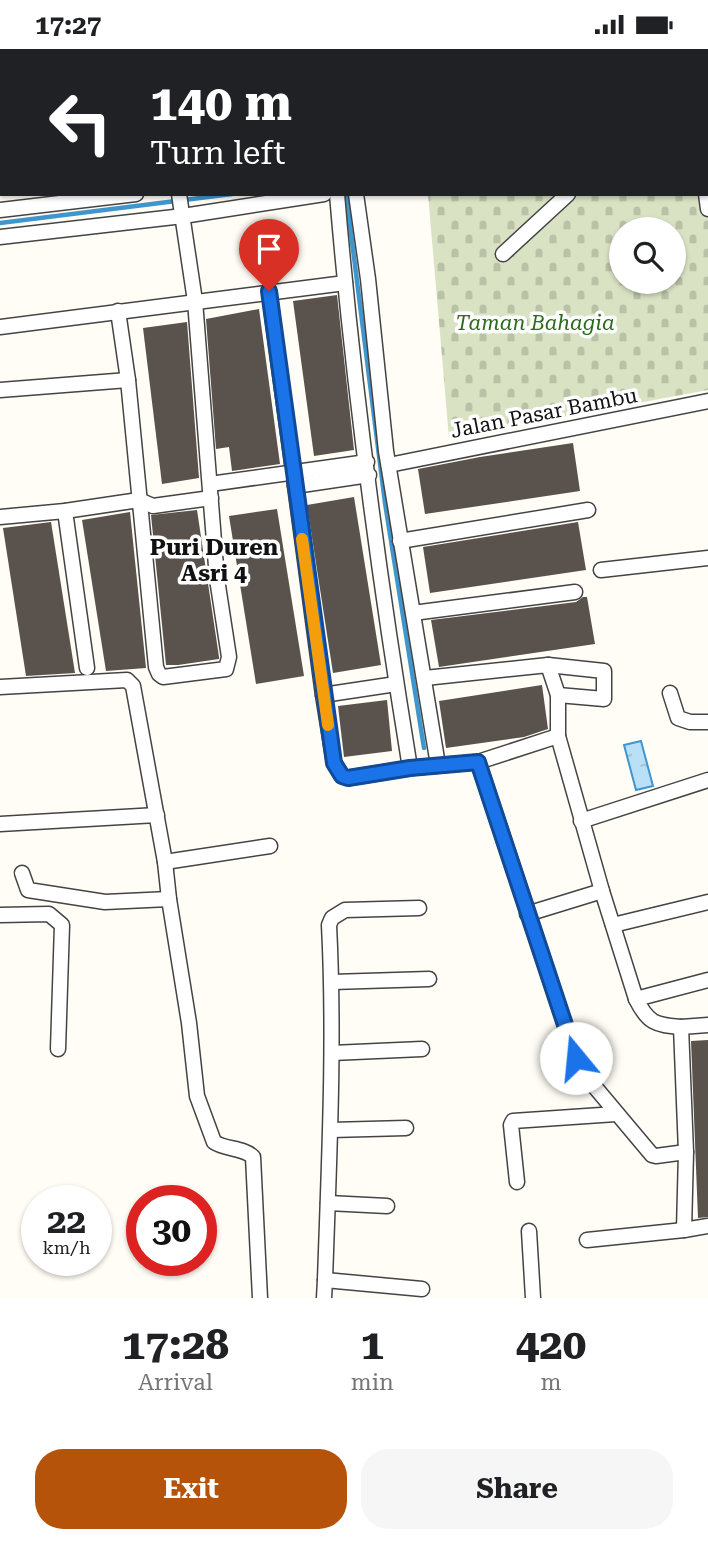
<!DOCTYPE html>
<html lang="en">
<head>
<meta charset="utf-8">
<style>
	:root { --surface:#fff; --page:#f6f6f6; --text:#202124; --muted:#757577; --accent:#b45309 }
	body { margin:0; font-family:"Roboto Serif",serif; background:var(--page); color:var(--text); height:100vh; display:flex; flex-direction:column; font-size:26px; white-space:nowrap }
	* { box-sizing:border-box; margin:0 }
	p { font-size:23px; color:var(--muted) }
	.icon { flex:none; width:38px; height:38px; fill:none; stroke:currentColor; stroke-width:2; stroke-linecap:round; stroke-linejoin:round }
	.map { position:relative; height:1249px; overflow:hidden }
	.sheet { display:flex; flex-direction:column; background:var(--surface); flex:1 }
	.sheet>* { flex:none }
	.top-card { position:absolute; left:0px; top:0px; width:709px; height:147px; box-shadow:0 2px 5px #0004; background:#202124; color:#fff; overflow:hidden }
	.controls { position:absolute; left:609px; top:168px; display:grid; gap:14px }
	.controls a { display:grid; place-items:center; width:77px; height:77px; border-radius:50%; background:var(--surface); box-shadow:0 2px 5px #0004; font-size:35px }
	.speed { position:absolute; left:21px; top:1136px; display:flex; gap:14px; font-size:35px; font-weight:700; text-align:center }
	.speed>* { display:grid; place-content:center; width:91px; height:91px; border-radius:50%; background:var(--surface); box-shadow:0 2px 5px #0004; line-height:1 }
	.speed small { font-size:18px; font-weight:400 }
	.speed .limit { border:10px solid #d22; background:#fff; color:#111 }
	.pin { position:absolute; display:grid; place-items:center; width:60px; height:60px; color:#fff; margin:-72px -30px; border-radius:50% 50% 50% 0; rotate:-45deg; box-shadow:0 0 7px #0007 }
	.pin .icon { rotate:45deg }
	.me { position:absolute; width:77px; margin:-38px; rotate:343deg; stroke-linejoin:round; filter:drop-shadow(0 0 5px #0008) }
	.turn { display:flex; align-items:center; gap:24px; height:147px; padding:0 35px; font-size:32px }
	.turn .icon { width:91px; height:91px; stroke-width:2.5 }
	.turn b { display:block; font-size:49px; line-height:60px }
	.eta { display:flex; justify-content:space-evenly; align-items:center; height:119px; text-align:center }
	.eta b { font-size:42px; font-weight:700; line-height:49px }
	.cta { display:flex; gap:14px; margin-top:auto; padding:14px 35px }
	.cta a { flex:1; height:80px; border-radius:28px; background:var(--accent); color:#fff; font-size:28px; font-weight:700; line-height:80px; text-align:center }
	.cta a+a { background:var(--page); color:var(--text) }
	.status { display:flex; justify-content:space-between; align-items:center; height:49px; padding:0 35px; background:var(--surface); direction:ltr }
	.status svg { height:19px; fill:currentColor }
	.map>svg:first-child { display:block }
</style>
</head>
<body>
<div class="status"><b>17:27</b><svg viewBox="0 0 49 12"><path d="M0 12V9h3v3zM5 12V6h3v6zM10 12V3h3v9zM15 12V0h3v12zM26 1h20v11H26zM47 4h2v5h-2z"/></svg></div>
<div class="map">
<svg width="708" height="1249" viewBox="0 0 708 1249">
	<defs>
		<pattern id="cemetery-stones" width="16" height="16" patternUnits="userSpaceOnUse" patternTransform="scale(1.75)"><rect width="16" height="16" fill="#d9e3c4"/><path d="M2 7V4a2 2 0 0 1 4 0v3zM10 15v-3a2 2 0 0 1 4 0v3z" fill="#b9c2a7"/></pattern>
		<pattern id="water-ripples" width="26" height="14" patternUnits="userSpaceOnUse" patternTransform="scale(1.75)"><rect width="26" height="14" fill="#b9e0f7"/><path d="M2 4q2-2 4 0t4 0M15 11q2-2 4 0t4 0" fill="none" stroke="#9ebfd3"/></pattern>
	</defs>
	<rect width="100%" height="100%" fill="#fffdf5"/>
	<!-- cemetery -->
	<path fill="url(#cemetery-stones)" fill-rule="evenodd" d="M594 0H708V341L449 389 428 145H707V2H591ZM621 180H674V233H621Z"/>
	<!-- water -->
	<path fill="url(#water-ripples)" stroke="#3f96cf" stroke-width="2" d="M641 692 653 737 636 741 624 696Z"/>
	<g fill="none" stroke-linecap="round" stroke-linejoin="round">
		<!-- stream -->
		<g stroke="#3f96cf" stroke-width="4.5">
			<path d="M505 2 507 0"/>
			<path d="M346 145 385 454 424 699"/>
			<path d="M0 174 232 145"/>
		</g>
	</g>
	<!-- building -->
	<g fill="#5a524d">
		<path d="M337 246 354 401 314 407 293 252Z"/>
		<path d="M259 260 280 415 232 422 229 398 216 400 206 270Z"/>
		<path d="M187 273 199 429 162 435 143 279Z"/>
		<path d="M573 394 580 442 425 465 418 420 480 408Z"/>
		<path d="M354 448 381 616 333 624 307 456Z"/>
		<path d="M277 460 304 627 256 635 229 467Z"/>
		<path d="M197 461 219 608V610L178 616H166L151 466Z"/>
		<path d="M130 463 146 619 106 622 82 471Z"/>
		<path d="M51 473 75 624 26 627 3 479Z"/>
		<path d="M578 473 586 521 430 544 423 498Z"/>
		<path d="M583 548H587L595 595 439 618 431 571 576 553Z"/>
		<path d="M542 636 548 680 524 688 446 699 439 652Z"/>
		<path d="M387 651 392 702 344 708 338 657Z"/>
		<path d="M708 991V1168L698 1169 691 992Z"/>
	</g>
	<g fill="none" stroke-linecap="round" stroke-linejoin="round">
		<!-- minor casing -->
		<g stroke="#444" stroke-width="17">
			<g id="minor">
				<path d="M178 0V2"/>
				<path d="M256 0 257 2"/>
				<path d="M490 2 492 0"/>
				<path d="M516 2 518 0"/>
				<path d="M707 37H708"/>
				<path d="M0 78H2"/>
				<path d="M337 145C353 337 379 529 410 719"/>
				<path d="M356 145 368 230 386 402 438 716"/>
				<path d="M706 145 708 160"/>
				<path d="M0 161 136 145"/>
				<path d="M0 188 183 167 324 145"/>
				<path d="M503 205 568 145"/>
				<path d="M269 242 323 646 334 714 342 727 348 729 410 719 478 713 558 687"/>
				<path d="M118 262 128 331 156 618 159 625 163 628 226 620 229 608 217 530 195 252 179 145"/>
				<path d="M0 278 345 234"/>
				<path d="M0 341 128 331"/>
				<path d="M389 416 708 352"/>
				<path d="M210 435 367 413"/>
				<path d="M295 437 369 426"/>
				<path d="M65 462 87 619"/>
				<path d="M0 468 65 462 139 451 153 457 211 449"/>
				<path d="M400 492 588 461"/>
				<path d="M601 521 708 509"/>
				<path d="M413 564 575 543"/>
				<path d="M548 616 604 622V650L558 646"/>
				<path d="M425 629 548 616 558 646V687L602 842 636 950C648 974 655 976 681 978"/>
				<path d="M0 638 127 631 133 637 165 813 169 850 189 974 197 1047 214 1093C226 1101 243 1098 253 1108L260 1249"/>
				<path d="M670 644 678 669 690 673H708"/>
				<path d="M323 646 396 635"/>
				<path d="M478 713 576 1009 584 1025 652 1106 656 1107 686 1103"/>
				<path d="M581 772 708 731"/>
				<path d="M0 775 157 766"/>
				<path d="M165 813 270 797"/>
				<path d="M22 824 28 841 105 853 169 850"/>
				<path d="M419 859 345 861 332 869 329 876C335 994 329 1112 325 1231L422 1240"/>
				<path d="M527 865 602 842"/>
				<path d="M0 866 49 865 62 876 58 1000"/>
				<path d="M613 876 708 853"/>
				<path d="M332 933 429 930"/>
				<path d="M636 950 708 931"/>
				<path d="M708 976 681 978 686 1103 684 1181 708 1177"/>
				<path d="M332 1004 422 1000"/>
				<path d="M331 1081 406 1079"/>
				<path d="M517 1133 511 1076 513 1072 616 1065"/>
				<path d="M328 1154 387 1157"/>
				<path d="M529 1182 533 1249"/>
				<path d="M587 1191 684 1181"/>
				<path d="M324 1249 325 1231"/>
			</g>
		</g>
		<!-- minor -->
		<use href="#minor" stroke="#fff" stroke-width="14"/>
	</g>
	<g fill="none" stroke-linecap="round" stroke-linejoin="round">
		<!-- route casing -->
		<g stroke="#114b97" stroke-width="18">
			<path id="route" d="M269 242 334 714 342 727 348 729 410 719 478 713 576 1009"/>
		</g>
		<!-- route -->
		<use href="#route" stroke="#1a73e8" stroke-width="12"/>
		<!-- slow -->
		<path stroke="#f59e0b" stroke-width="12" d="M302 490 328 676"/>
	</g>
	<g text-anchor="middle" stroke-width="7" stroke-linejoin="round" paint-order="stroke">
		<!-- park labels -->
		<g font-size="21" font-style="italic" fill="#2f6b1f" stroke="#fff">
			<text x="535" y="281">Taman Bahagia</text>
		</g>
		<!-- street labels -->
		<g font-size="21" fill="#111" stroke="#fff">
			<text transform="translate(544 364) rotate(-11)" y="7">Jalan Pasar Bambu</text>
		</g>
		<!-- neighbourhood labels -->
		<g font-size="23" font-weight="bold" fill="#111" stroke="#fff">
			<text x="214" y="506">Puri Duren<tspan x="214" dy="26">Asri 4</tspan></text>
		</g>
	</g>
</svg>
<div class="controls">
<a><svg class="icon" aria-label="search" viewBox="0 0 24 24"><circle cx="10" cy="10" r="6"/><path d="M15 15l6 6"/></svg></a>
</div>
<div class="speed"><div>22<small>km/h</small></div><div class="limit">30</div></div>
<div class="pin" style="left:269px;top:242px;background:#d93025"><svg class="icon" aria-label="arrive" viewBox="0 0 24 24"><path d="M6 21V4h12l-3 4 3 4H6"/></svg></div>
<svg class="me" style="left:576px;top:1009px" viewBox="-20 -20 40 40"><circle r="19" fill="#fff"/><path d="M0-13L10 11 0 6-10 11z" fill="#1a73e8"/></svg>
<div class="top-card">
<div class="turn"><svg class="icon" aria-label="left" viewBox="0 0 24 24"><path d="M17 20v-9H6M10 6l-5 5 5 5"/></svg><div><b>140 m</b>Turn left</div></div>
</div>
</div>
<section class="sheet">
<div class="eta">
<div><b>17:28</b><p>Arrival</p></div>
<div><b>1</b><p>min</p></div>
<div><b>420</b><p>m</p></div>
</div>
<div class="cta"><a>Exit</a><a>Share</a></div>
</section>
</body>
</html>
